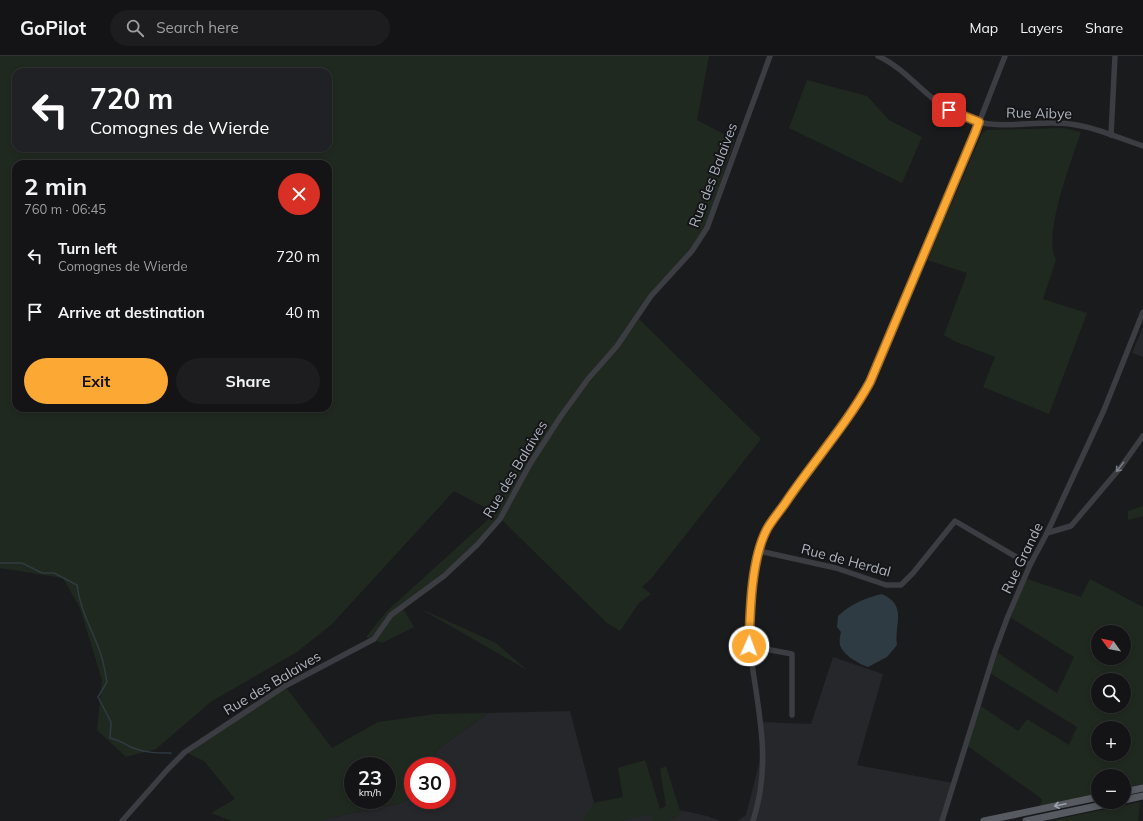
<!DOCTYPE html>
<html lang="en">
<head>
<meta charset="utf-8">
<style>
	:root { --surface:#141416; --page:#1d1d1f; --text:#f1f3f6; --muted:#9d9ea1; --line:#333335; --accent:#fba834 }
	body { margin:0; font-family:Mulish,sans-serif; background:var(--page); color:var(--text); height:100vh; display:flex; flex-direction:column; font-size:15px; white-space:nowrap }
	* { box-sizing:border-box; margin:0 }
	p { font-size:13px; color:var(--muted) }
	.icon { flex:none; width:22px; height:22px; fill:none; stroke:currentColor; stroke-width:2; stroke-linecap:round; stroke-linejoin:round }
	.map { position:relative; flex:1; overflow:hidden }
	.sheet { position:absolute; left:12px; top:104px; width:320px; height:252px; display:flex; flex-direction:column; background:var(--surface); border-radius:12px; box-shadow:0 2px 6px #0003,0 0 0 1px var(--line) }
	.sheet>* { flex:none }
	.guide { position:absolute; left:12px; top:12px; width:320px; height:84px; border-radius:12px; box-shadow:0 2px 6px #0003,0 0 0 1px var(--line); background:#202124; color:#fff; overflow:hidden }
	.needle { width:26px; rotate:303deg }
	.buttons { position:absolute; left:1091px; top:569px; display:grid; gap:8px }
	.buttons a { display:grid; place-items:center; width:40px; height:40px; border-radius:50%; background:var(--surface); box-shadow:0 2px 6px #0003,0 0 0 1px var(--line); font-size:20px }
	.speed { position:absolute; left:344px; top:701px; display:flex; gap:8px; font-size:20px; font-weight:700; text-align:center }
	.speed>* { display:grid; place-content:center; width:52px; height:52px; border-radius:50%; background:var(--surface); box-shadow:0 2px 6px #0003,0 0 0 1px var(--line); line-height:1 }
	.speed small { font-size:10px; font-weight:400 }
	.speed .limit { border:6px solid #d22; background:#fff; color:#111 }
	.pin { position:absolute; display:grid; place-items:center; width:34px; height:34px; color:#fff; margin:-17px; border-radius:8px; box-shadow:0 2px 6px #0006 }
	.me { position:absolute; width:44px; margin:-22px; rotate:2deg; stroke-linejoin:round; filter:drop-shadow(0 0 3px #0008) }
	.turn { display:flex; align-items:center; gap:14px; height:84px; padding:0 12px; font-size:18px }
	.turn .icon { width:52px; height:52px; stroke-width:2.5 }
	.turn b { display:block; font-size:28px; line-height:34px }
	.round { display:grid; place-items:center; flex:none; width:42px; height:42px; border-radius:21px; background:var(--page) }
	.summary { display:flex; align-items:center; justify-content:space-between; height:68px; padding:0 12px }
	h1 { font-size:24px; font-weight:700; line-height:30px }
	.button { display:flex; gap:8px; margin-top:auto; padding:8px 12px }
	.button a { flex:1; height:46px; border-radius:24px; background:var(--accent); color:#111; font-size:16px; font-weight:700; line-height:46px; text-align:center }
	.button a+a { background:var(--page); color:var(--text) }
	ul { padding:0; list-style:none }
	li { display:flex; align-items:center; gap:12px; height:56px; padding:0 12px }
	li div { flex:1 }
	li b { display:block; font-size:15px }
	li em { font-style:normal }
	header { display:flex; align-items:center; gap:24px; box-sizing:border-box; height:56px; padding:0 20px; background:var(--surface); border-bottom:1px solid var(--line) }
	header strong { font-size:19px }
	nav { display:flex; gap:22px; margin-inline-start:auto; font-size:14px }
	.search { width:280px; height:36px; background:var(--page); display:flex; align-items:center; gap:10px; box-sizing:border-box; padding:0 14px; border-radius:22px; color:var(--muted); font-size:15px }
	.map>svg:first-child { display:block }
</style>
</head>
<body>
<header>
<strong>GoPilot</strong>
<div class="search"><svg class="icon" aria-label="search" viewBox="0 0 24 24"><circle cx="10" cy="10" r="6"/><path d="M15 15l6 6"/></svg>Search here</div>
<nav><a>Map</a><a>Layers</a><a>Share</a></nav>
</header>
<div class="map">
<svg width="1143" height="765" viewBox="0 0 1143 765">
	<rect width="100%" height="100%" fill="#1a1b1d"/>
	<!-- built -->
	<g fill="#26272a">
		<path d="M1143 271V301L1132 297Z"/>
		<path d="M833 601 883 618 857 709 953 727 942 765H737L746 759 759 708 761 666 811 668Z"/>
		<path d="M570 655 598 762 605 765H325V763L401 747 413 740V744H447V710H433L437 694 488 657Z"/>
		<path d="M664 754H680L707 760 720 765H621Z"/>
	</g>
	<!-- green -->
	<g fill="#202920" fill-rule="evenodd">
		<path d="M0 0H709L697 64 735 84 705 172 699 183 564 354 500 463 477 489 402 551 414 571 382 587 366 581 387 555 495 457 454 435 332 568 297 596 212 645 156 693 126 701 97 674 102 624 80 552 63 522 0 512ZM16 16H328V92H16ZM16 108H328V352H16Z"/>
		<path d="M807 24 867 40 889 64 922 81 902 127 789 72Z"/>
		<path d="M1063 72 1081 76C1072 104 1042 179 1056 204L1043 243 1087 257 1049 358 983 331 995 301 954 285 944 279 967 217 927 204 982 77 987 74Z"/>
		<path d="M639 263 761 383 651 523 642 531 651 538 639 547 620 575 607 567 502 464C521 429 539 394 562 362 586 327 615 297 639 263Z"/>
		<path d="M1143 450V460L1128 464V455Z"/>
		<path d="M1024 522 1081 541 1090 523 1143 551V728L1124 732V720H1098V738L1040 750 1042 743 966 689 978 648 1018 675 1027 663 1069 689 1077 671 988 616 995 595 1057 637 1074 601 1008 560ZM1098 576H1124V602H1098ZM1098 624H1124V650H1098ZM1098 672H1124V698H1098Z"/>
		<path d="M419 552 496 587 527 614Z"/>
		<path d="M285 630 332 692 378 666 436 658 488 657 437 694 433 710H413V740L401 747 325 763V765H231L211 757 235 743 204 705 185 696ZM353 710H387V744H353Z"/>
		<path d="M645 704 660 753 666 750 660 713 666 710 681 758 669 765H653L652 758 621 765H585L583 763 593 747 623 741 618 712Z"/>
		<path d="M1140 746 1138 765H1049Z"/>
	</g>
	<!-- water -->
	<path fill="#2f3b42" d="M882 538C908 550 894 568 897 589L887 601 868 611C859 608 843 599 840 589 839 585 840 580 841 576L837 571 838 560C851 548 865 542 882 538Z"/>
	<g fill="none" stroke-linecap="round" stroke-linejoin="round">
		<!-- stream -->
		<path stroke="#2f3b42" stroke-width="1.5" d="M0 507H22L42 517H54L77 529C80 554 92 573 100 596 104 606 105 617 107 626L98 641 111 666 110 682C121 684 123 688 133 692 146 697 158 697 171 697"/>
		<!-- minor -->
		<g stroke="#3b3d42" stroke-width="5.5">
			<path d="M878 0C915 17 932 56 978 66 1008 73 1040 64 1070 68 1095 71 1119 82 1143 90"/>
			<path d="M1111 79 1115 0"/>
			<path d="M1047 477 1071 470 1121 411 1143 380"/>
			<path d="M759 495 836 512 886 529H901L913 517 955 465 1030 509"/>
			<path d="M749 590 792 598V659"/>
			<path d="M122 765 168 713 185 696 285 630 374 583 391 559 444 520 477 489 500 463 530 408 561 360 588 323 617 290 651 240 692 195 707 172 770 0"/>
			<path d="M753 765C773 703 757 653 750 592 747 566 753 521 759 495 764 475 776 459 788 443 814 404 847 368 869 326L975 77 1005 0"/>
			<path d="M942 765 995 595 1008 560 1030 509 1047 477 1104 354 1143 256"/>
		</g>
		<!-- major -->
		<g stroke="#575a61" stroke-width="7">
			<path d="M1124 736 1143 732"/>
			<path d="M1124 744 1143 740"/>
			<path d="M984 765 1098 741"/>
			<path d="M1026 765 1116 746"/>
		</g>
	</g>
	<!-- one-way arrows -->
	<defs><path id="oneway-shaft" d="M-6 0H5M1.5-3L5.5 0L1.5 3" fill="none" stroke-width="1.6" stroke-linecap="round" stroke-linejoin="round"/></defs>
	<use stroke="#797e86" href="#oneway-shaft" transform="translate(1120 411) rotate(128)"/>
	<use stroke="#9ba1ab" href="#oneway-shaft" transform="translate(1060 749) rotate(168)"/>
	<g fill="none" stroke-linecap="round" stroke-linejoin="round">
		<!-- route casing -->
		<g stroke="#a36d22" stroke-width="10">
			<path id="route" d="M749 590C750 556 751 503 767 473 772 464 780 455 786 446 813 406 847 368 870 326L975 77 979 66 949 54"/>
		</g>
		<!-- route -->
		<use href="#route" stroke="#fba834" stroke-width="7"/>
	</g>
	<g text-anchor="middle" stroke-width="4" stroke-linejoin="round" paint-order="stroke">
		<!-- street labels -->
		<g font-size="14" fill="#acb3bd" stroke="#151518">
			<text transform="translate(1039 57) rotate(1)" y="5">Rue Aibye</text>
			<text transform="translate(713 119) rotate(-69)" y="5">Rue des Balaives</text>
			<text transform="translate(515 413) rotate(-59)" y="5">Rue des Balaives</text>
			<text transform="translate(1022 502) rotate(-64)" y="5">Rue Grande</text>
			<text transform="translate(846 504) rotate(15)" y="5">Rue de Herdal</text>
			<text transform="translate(272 627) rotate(-31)" y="5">Rue des Balaives</text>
		</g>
	</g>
</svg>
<div class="buttons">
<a><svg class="needle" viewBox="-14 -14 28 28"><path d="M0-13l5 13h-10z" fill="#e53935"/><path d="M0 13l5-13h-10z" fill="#9d9ea1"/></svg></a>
<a><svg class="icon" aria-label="search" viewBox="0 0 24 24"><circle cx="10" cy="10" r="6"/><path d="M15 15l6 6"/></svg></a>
<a>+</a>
<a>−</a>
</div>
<div class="speed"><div>23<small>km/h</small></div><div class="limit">30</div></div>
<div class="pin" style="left:949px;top:54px;background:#d93025"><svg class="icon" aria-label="arrive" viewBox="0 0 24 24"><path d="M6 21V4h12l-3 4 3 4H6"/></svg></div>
<svg class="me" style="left:749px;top:590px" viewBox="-20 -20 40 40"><circle r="17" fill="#fba834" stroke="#fff" stroke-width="3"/><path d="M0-11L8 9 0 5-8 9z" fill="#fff"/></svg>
<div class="guide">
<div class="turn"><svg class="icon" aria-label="left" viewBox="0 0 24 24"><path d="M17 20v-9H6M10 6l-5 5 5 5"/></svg><div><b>720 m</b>Comognes de Wierde</div></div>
</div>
<section class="sheet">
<div class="summary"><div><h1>2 min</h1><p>760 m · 06:45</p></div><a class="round" style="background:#d93025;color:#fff"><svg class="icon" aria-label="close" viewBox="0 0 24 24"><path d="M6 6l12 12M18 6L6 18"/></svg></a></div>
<ul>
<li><svg class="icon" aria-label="left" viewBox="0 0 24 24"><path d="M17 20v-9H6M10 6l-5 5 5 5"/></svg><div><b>Turn left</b><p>Comognes de Wierde</p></div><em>720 m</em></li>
<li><svg class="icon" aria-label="arrive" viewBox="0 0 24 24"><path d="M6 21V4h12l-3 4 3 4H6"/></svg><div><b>Arrive at destination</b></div><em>40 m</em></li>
</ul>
<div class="button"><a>Exit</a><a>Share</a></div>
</section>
</div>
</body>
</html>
